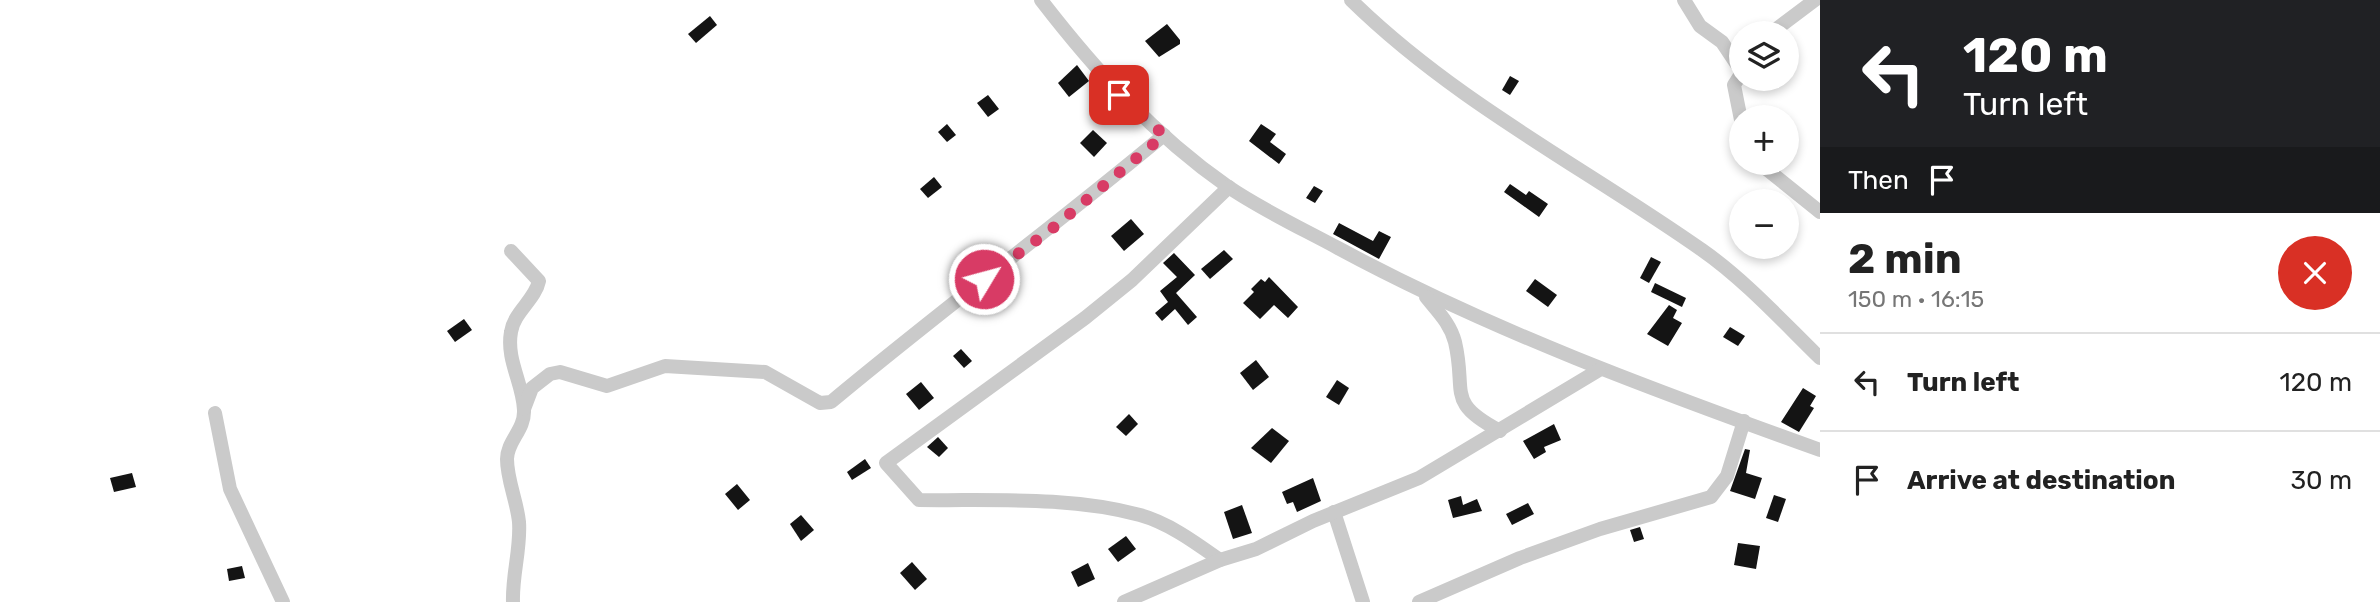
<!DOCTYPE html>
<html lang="en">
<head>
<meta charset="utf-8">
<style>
	:root { --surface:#fff; --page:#f6f6f6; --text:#222; --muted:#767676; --line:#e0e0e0 }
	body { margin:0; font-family:Rubik,sans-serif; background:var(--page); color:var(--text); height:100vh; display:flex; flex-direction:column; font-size:26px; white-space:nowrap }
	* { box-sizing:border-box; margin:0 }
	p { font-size:23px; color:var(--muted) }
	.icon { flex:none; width:38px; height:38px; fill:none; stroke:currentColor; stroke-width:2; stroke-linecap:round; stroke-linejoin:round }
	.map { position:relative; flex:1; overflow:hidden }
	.panel { display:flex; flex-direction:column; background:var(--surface); width:560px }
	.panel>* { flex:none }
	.top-card { background:#202124; color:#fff; overflow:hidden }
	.fabs { position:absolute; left:1729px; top:21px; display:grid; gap:14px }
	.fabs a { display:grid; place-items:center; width:70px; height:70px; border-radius:50%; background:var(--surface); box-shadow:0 4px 10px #0003; font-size:35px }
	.pin { position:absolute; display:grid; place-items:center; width:60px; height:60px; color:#fff; margin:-30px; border-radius:14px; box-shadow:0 4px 10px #0006 }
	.me { position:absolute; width:77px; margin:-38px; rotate:53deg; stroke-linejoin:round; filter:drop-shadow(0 0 5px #0008) }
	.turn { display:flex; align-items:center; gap:24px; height:147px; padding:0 28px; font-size:32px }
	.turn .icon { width:91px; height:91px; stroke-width:2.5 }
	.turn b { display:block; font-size:49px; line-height:60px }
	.then { display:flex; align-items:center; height:66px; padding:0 28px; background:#0003; gap:14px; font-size:26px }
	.round { display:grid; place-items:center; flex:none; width:74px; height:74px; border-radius:37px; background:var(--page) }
	.head { display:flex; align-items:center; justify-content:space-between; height:119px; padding:0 28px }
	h1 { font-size:42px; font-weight:700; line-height:52px }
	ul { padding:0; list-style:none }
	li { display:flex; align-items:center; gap:21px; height:98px; padding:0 28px; border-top:2px solid var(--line) }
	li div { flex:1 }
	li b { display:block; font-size:26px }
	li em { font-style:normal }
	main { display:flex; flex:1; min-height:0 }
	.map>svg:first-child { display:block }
</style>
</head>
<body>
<main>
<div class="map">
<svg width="1820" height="602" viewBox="0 0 1820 602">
	<rect width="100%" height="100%" fill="#fff"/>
	<!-- building -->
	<g fill="#141414">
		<path d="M710 16 717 25 696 43 688 34Z"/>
		<path d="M1167 24 1180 40V44L1159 57 1145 41Z"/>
		<path d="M1077 65 1089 81 1069 97 1058 83Z"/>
		<path d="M1510 76 1519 81 1510 95 1502 90Z"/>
		<path d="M988 95 999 109 988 117 977 103Z"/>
		<path d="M947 124 956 135 947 142 938 132Z"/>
		<path d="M1261 124 1276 134 1270 142 1286 154 1279 164 1249 141Z"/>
		<path d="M1093 130 1107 143 1094 157 1080 143Z"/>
		<path d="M934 177 942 187 928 198 920 189Z"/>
		<path d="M1510 184 1526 195 1529 191 1548 204 1539 217 1504 192Z"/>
		<path d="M1314 186 1323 191 1315 203 1306 198Z"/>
		<path d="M1131 219 1144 234 1124 251 1111 236Z"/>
		<path d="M1339 223 1373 241 1379 231 1391 237 1379 259 1333 234Z"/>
		<path d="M1224 250 1233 259 1210 279 1201 269Z"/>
		<path d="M1174 253 1195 275 1176 293 1197 317 1188 325 1175 309 1162 321 1155 313 1168 302 1160 291 1177 277 1163 263Z"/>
		<path d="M1651 257 1661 262 1649 283 1640 278Z"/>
		<path d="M1269 277 1298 307 1288 318 1274 305 1260 319 1243 303 1254 292 1251 289 1261 279 1265 282Z"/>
		<path d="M1535 279 1557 295 1548 307 1526 291Z"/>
		<path d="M1655 283 1686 298 1682 307 1651 292Z"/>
		<path d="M1669 305 1677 310 1673 318 1682 323 1668 346 1647 334Z"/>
		<path d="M464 319 472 330 455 342 447 331Z"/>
		<path d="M1730 327 1745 336 1738 346 1723 337Z"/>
		<path d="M961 349 972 361 964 368 953 356Z"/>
		<path d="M1256 360 1269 377 1253 390 1240 373Z"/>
		<path d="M1337 380 1349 388 1339 405 1326 397Z"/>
		<path d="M921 382 934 398 919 410 906 394Z"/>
		<path d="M1803 388 1816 396 1810 406 1814 408 1799 432 1781 422Z"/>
		<path d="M1129 414 1138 424 1126 436 1116 427Z"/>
		<path d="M1554 424 1561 440 1544 447 1546 452 1534 459 1523 441Z"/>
		<path d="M1272 428 1289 441 1271 463 1251 448Z"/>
		<path d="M938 437 948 448 939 457 927 447Z"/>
		<path d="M1745 449 1750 450 1746 473 1762 478 1755 499 1730 491Z"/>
		<path d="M865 459 871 468 852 480 847 472Z"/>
		<path d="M132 473 136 487 114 492 110 478Z"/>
		<path d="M1313 478 1321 501 1297 512 1293 502 1287 504 1282 492Z"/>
		<path d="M737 484 750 500 738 510 725 494Z"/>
		<path d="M1774 495 1786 499 1778 522 1766 518Z"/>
		<path d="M1461 496 1463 505 1477 499 1482 511 1453 518 1448 500Z"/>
		<path d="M1528 503 1534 514 1512 525 1506 514Z"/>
		<path d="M1242 505 1252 533 1233 539 1224 512Z"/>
		<path d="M801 515 814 530 801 541 790 524Z"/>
		<path d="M1640 527 1644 539 1634 542 1630 530Z"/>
		<path d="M1126 536 1136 549 1118 562 1108 549Z"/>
		<path d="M1738 543 1760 546 1756 569 1734 565Z"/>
		<path d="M912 562 927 579 915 590 900 573Z"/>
		<path d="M1088 563 1095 579 1078 587 1071 572Z"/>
		<path d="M242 566 245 578 229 581 227 569Z"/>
	</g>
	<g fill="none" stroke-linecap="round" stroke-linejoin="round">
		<!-- minor -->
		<g stroke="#cacaca" stroke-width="14">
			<path d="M1041 0C1095 70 1154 135 1227 186 1262 210 1301 228 1338 248 1492 331 1656 391 1820 450"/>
			<path d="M1351 0C1455 102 1584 167 1702 250 1745 280 1783 322 1820 358"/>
			<path d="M1684 0 1700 26 1722 42 1740 69 1741 74 1734 85 1741 120"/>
			<path d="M1771 33 1815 0"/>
			<path d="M1759 163 1820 212"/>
			<path d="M511 251 539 281C535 300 514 312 511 332 506 360 523 383 524 410 525 430 507 441 507 459 507 480 517 501 519 522 521 548 512 575 513 602"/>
			<path d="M1426 297C1438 312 1450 323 1455 342 1467 393 1445 402 1500 431"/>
			<path d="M524 409 532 388 550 374 560 372 607 386 665 366 765 372 820 403 831 402C940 311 1055 226 1164 135"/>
			<path d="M215 413 230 489 283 602"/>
			<path d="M1334 512 1363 602"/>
			<path d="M1220 560C1196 543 1169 523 1140 515 1069 496 992 501 919 500L886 463 1085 318 1132 280 1229 187"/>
			<path d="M1124 602 1220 560 1256 549 1313 521 1419 478 1599 370"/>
			<path d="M1419 602 1520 558 1600 529 1711 497 1727 476 1744 421"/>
		</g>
	</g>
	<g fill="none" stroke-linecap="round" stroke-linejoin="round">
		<!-- route -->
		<path stroke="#d83b65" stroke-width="12" stroke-dasharray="0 21.6" d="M984 279 1053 228 1164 135 1119 95"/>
	</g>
</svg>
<div class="fabs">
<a><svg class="icon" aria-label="layers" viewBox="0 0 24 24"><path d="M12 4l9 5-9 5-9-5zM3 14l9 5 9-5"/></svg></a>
<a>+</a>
<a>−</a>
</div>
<div class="pin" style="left:1119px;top:95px;background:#d93025"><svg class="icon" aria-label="arrive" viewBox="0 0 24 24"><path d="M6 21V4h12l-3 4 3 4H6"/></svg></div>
<svg class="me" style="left:984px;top:279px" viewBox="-20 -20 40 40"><circle r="17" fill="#d83b65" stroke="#fff" stroke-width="3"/><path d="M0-11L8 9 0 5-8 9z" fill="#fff"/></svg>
</div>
<section class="panel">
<div class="top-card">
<div class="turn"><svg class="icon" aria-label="left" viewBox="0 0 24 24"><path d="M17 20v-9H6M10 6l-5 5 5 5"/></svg><div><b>120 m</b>Turn left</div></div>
<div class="then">Then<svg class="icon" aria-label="arrive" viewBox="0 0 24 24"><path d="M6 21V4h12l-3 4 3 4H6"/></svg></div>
</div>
<div class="head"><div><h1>2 min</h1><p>150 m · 16:15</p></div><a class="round" style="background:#d93025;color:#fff"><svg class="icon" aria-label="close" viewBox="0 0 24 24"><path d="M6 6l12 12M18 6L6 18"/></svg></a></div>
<ul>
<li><svg class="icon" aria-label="left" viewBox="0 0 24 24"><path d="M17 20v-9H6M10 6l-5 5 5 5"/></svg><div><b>Turn left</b></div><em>120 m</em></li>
<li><svg class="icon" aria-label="arrive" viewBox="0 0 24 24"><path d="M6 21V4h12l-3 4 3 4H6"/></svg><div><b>Arrive at destination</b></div><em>30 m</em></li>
</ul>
</section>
</main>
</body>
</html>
